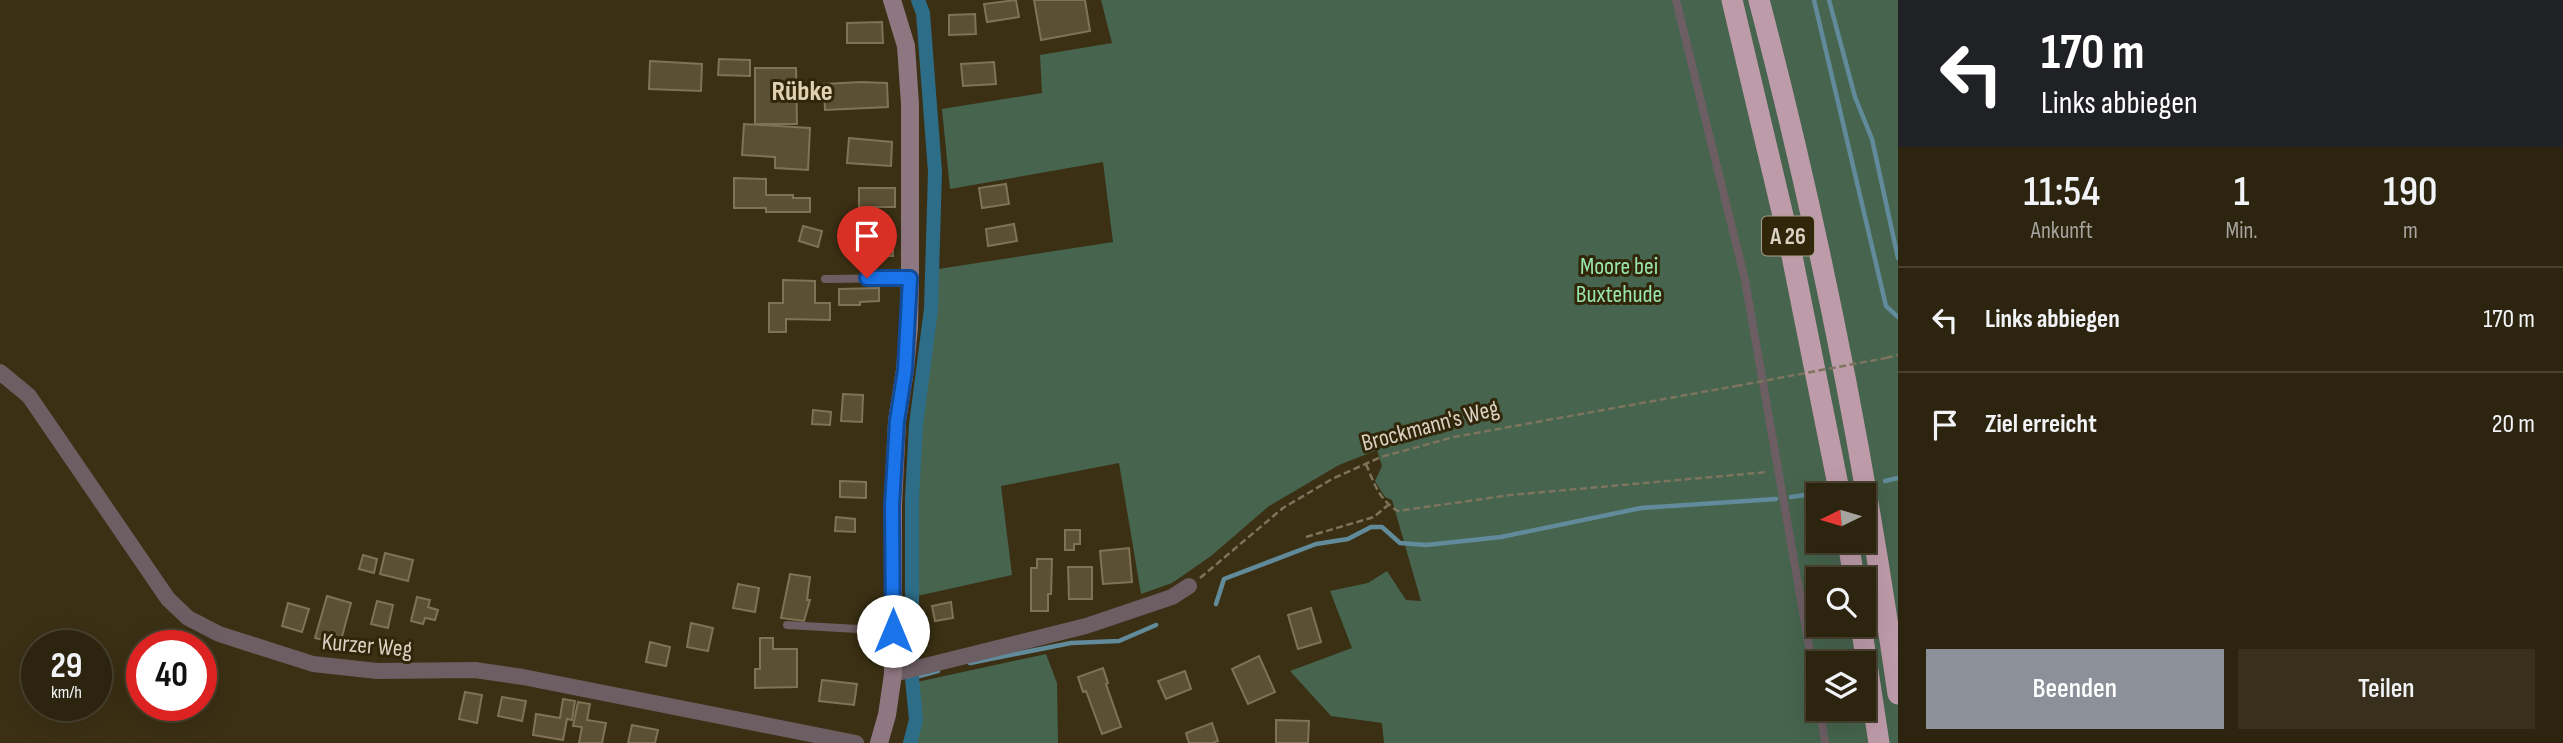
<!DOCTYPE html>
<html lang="de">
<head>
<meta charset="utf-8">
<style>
	:root { --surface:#2c240f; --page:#38301d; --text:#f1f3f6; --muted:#a6a49e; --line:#48412f; --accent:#8c9099 }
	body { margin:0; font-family:"Sofia Sans Condensed",sans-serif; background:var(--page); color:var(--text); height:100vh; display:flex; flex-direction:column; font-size:26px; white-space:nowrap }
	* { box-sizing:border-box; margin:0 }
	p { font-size:23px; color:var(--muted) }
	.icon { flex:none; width:38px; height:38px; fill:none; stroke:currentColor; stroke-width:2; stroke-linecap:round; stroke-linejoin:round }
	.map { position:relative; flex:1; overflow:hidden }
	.sheet { display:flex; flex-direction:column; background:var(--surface); width:665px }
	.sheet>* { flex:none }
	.top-card { background:#202124; color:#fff; overflow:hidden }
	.needle { width:46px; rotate:265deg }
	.fabs { position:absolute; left:1806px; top:483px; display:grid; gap:14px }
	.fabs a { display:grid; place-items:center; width:70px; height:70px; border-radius:0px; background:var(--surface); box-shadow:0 7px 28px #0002,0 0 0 2px var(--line); font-size:35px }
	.speed { position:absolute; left:21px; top:630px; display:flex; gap:14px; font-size:35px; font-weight:700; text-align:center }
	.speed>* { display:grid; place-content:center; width:91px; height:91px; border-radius:50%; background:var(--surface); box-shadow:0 7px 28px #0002,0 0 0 2px var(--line); line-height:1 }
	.speed small { font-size:18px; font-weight:400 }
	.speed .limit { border:10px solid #d22; background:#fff; color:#111 }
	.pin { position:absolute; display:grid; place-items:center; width:60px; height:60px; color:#fff; margin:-72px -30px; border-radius:50% 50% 50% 0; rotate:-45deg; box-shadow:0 0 7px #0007 }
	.pin .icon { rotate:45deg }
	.me { position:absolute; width:77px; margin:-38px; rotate:0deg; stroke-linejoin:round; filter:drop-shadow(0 0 5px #0008) }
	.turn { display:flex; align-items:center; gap:24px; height:147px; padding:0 28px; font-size:32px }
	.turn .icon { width:91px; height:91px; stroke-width:2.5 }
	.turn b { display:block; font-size:49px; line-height:60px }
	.eta { display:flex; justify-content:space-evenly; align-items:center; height:119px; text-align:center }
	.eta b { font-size:42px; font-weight:600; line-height:49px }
	.cta { display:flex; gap:14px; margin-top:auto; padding:14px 28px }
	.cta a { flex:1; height:80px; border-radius:0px; background:var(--accent); color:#fff; font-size:28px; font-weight:600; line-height:80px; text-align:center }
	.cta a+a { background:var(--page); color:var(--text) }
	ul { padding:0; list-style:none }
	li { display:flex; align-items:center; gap:21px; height:105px; padding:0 28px; border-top:2px solid var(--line) }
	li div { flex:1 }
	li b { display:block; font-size:26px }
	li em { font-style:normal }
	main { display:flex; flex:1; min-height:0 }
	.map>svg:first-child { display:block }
</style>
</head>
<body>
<main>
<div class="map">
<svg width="1898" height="743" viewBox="0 0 1898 743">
	<rect width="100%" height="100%" fill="#3b3014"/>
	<!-- green -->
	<g fill="#46644e" fill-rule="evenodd">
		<path d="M1101 0H1898V743H1384L1382 723 1331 716 1290 671 1352 648 1330 591 1368 583 1387 571 1406 600 1421 601 1392 500 1385 497 1375 481 1382 466 1377 450 1339 465 1269 506 1211 556 1172 583 1141 594 1119 463 1001 486 1012 575 917 596 918 498 922 406 938 269 1113 242 1103 162 950 189 942 109 1042 93 1040 55 1112 43ZM1818 495H1864V541H1818ZM1818 579H1864V625H1818ZM1818 663H1864V709H1818Z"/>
		<path d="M1046 654 1057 683 1058 743H916L920 722 917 682Z"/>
	</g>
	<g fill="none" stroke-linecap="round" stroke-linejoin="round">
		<!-- stream -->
		<g stroke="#618b9a" stroke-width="4.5">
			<path d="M1814 0 1886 306 1898 317"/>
			<path d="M1829 0 1855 97 1872 139 1898 258"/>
			<path d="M1885 481 1898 478"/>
			<path d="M1791 497 1818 493"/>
			<path d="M1216 604 1224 579 1316 544 1348 539 1371 527H1382L1400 543 1426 545 1501 537 1641 508 1776 499"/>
			<path d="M970 663 1071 643 1119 641 1156 625"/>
			<path d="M912 678 938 671"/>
		</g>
		<!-- canal -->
		<path stroke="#2d6d88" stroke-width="14" d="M910 743 916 720 912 678V498L916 425 931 309 935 172 923 13 918 0"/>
	</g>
	<!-- building -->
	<g fill="#5c5034" stroke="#7f7255" stroke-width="2">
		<path d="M1016 0 1019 17 987 22 984 4Z"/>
		<path d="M1034 0H1085L1090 31 1041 40Z"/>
		<path d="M975 14 976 34 949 35V15Z"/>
		<path d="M882 22 883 43H847V23Z"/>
		<path d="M719 59 750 60V76L718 75Z"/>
		<path d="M650 61 702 64 701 91 649 89Z"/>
		<path d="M994 62 996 84 963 86 961 64Z"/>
		<path d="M755 68H796L797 124H755Z"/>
		<path d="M861 82 887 83 888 107 825 110 824 84Z"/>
		<path d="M744 124 810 128 808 170 775 168V157L742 155Z"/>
		<path d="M849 138 892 142 891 166 847 163Z"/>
		<path d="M734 178 766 179V195H793V198H810V212H766V208H734Z"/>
		<path d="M1006 184 1009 204 982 208 979 188Z"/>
		<rect x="859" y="188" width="36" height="19"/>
		<path d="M1014 224 1017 241 988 246 986 229Z"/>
		<path d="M803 226 822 231 818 247 799 241Z"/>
		<rect x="851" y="238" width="42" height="18"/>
		<path d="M783 280 815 281V303H830V320L786 319V332H769V303H783Z"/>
		<path d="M879 288V301L860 302V305H839V289Z"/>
		<path d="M843 394 863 395 862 422 841 421Z"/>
		<path d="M813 410 831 412 830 425 812 424Z"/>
		<path d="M840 481 866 482V498L840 497Z"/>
		<path d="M836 517 855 519V532L835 531Z"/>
		<path d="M1065 530H1080V544H1074V550H1065Z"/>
		<path d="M1129 548 1132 582 1103 584 1100 551Z"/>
		<path d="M385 553 413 560 408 581 380 574Z"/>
		<path d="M363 555 377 559 374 573 359 569Z"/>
		<path d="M1037 559H1052L1051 594H1048V611H1031V568H1037Z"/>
		<path d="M1068 567H1092V599H1069Z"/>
		<path d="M790 574 810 577 807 600H810L804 621 781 618Z"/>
		<path d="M738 584 759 588 755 612 733 608Z"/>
		<path d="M327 596 351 603 340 644 315 638Z"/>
		<path d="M417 597 430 600 428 607 438 610 435 620 425 618 423 624 411 621Z"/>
		<path d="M377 601 393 605 388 628 371 624Z"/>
		<path d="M951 602 953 618 935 621 932 606Z"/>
		<path d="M288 603 309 609 302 632 282 626Z"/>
		<path d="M1311 608 1321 642 1298 649 1288 615Z"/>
		<path d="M691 623 713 628 708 651 687 647Z"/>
		<path d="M760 638H773V649H797V687L755 688V669H760Z"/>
		<path d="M650 642 670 647 666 666 646 662Z"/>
		<path d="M1259 656 1275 692 1248 704 1232 669Z"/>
		<path d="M1103 668 1108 683 1106 684 1121 727 1102 734 1086 691 1083 692 1078 677Z"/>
		<path d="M1185 671 1191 689 1166 699 1158 681Z"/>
		<path d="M822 680 857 684 854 705 819 701Z"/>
		<path d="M465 692 482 695 477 723 459 719Z"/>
		<path d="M502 697 526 701 522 721 498 716Z"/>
		<path d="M563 699 575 701 572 720 567 719 563 740 533 735 536 714 560 718Z"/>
		<path d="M578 702 590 704 587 720 606 723 602 743H579L582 727 573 726Z"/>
		<path d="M1276 720 1309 721 1308 743H1276Z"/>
		<path d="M1212 723 1218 741 1212 743H1189L1186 733Z"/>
		<path d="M632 725 658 730 655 743H628Z"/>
	</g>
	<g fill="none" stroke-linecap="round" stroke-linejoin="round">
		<!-- path -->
		<g stroke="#7d745d" stroke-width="2.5" stroke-dasharray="7 3.5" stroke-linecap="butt">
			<path d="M1886 358 1898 355"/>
			<path d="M1366 464C1374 483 1379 500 1398 511L1510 495 1768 472"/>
			<path d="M1306 537 1374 517 1388 505"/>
			<path d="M1200 578 1283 508 1332 479 1381 457 1454 437 1736 386"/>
		</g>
		<!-- lane -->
		<g stroke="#6d5e64" stroke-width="8">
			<path d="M1676 0 1745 280 1818 698"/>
			<path d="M825 279 910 278"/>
			<path d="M787 625 893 631"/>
			<path d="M1820 709 1825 743"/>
		</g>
		<!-- street -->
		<g stroke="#6d5e64" stroke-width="16">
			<path d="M0 372 29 396 168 599 188 618 219 634 313 664 377 671 475 670 523 677 856 743"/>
			<path d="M893 674 1086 626 1172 597 1189 586"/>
		</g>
		<!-- secondary -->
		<path stroke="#8e7780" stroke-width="18" d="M879 743 887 715 893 674V505L897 421 905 370 909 327 910 278V104L906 46 892 0"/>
		<!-- highway -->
		<g stroke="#be9ba9" stroke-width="21">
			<path d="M1732 0 1789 241 1840 495"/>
			<path d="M1759 0C1819 228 1865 460 1898 694"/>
			<path d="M1848 541 1854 579"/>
			<path d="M1861 625 1879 743"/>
		</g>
		<!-- path-bridge -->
		<path stroke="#7d745d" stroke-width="2.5" stroke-dasharray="7 3.5" stroke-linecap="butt" d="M1736 386 1886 358"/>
	</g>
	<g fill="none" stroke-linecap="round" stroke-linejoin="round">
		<!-- route casing -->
		<g stroke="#114b97" stroke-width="18">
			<path id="route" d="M867 278H910L905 370 897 421 892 505 893 631"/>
		</g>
		<!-- route -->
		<use href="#route" stroke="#1a73e8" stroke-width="12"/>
	</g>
	<g text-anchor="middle" stroke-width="6" stroke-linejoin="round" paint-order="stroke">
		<!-- shield labels -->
		<rect fill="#31260a" stroke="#a79e8c" stroke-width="2" x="1762" y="216.5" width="52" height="39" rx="5"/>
		<g font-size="23" font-weight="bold" fill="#d9d2c3">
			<text x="1788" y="244">A 26</text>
		</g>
		<!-- park labels -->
		<g font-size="24" fill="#98e5ae" stroke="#31260a">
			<text x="1619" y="274">Moore bei<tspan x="1619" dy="28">Buxtehude</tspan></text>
		</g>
		<!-- street labels -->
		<g font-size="24" fill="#d9d2c3" stroke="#31260a">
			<text transform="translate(1430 425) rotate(-15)" y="8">Brockmann's Weg</text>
			<text transform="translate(367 645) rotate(5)" y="8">Kurzer Weg</text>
		</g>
		<!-- quarter labels -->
		<g font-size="28" font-weight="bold" fill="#dfd1b1" stroke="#31260a">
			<text x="802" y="100">Rübke</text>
		</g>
	</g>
</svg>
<div class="fabs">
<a><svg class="needle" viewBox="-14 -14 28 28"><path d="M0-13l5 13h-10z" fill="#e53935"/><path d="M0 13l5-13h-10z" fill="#a6a49e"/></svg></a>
<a><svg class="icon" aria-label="search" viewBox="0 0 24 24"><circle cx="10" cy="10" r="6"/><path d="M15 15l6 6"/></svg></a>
<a><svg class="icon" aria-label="layers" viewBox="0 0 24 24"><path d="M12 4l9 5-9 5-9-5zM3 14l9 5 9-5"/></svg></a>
</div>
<div class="speed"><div>29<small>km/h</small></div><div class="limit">40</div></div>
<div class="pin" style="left:867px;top:278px;background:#d93025"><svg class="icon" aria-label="arrive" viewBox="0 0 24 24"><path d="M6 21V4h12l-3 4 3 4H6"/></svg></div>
<svg class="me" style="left:893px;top:631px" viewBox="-20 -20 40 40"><circle r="19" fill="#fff"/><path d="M0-13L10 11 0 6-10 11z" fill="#1a73e8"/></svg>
</div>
<section class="sheet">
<div class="top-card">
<div class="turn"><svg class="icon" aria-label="left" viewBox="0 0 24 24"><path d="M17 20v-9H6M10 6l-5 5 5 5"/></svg><div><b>170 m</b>Links abbiegen</div></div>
</div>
<div class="eta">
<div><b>11:54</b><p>Ankunft</p></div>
<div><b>1</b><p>Min.</p></div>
<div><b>190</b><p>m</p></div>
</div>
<ul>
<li><svg class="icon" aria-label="left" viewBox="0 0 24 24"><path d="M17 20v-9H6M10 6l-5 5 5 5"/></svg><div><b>Links abbiegen</b></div><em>170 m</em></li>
<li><svg class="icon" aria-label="arrive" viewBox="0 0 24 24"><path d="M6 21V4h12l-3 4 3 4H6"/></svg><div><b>Ziel erreicht</b></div><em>20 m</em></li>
</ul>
<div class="cta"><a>Beenden</a><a>Teilen</a></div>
</section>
</main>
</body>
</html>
